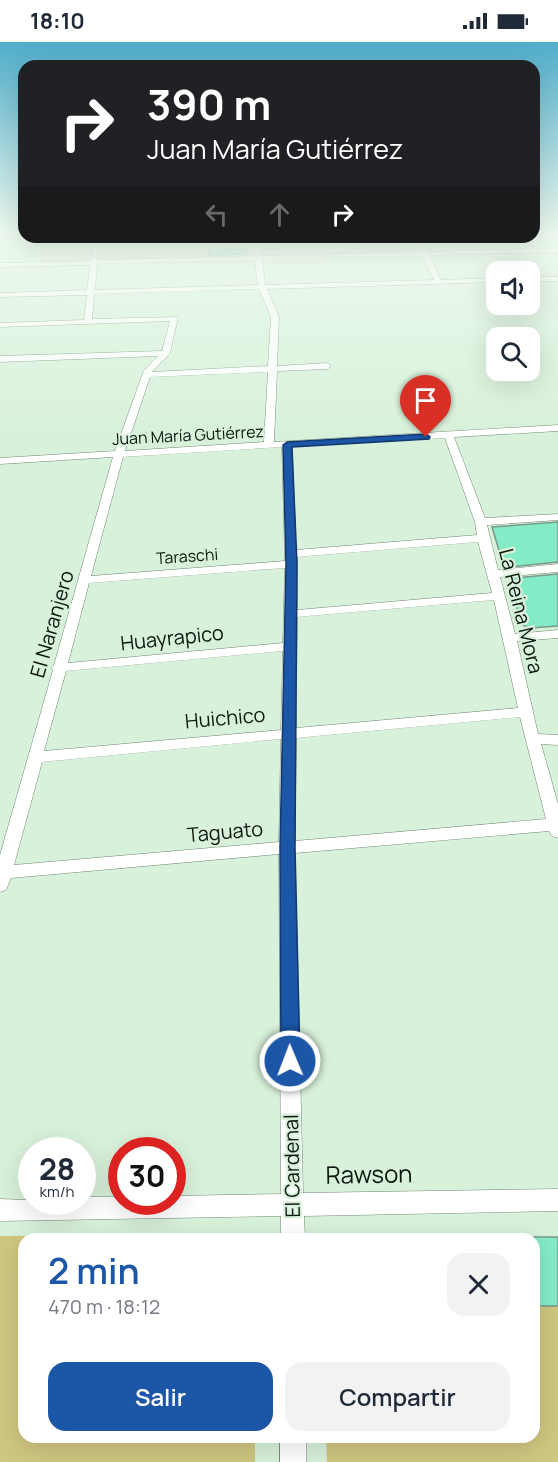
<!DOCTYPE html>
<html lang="es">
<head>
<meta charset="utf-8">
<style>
	:root { --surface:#fff; --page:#f2f2f3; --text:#1f2937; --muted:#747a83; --accent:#1c56a7 }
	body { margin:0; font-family:Manrope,sans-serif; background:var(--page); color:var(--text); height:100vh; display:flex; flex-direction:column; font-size:22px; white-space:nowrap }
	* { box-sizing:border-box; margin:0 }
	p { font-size:20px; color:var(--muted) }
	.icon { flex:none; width:33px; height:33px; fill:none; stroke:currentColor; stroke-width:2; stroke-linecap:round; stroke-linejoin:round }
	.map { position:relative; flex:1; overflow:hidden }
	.drawer { position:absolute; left:18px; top:1191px; width:522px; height:210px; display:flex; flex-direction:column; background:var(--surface); border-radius:18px; box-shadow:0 6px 24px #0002 }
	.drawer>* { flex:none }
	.guide { position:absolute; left:18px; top:18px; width:522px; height:183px; border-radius:18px; box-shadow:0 6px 24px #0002; background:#202124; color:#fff; overflow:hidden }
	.buttons { position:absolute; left:486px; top:219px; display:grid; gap:12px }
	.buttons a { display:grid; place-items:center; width:54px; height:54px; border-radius:12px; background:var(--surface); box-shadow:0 6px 24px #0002; font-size:30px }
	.speed { position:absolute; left:18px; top:1095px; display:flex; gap:12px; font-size:30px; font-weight:700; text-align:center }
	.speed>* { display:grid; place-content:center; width:78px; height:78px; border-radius:50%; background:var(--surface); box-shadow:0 6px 24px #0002; line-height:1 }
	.speed small { font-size:15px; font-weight:400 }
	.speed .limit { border:9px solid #d22; background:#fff; color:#111 }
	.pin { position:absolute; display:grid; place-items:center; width:51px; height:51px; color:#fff; margin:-62px -26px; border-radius:50% 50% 50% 0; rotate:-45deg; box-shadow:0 0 6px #0007 }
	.pin .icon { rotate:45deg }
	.me { position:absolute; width:66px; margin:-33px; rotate:359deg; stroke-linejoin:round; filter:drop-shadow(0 0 4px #0008) }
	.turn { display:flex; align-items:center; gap:21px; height:126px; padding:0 30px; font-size:27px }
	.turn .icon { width:78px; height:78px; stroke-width:2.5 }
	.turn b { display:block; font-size:42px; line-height:51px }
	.lanes { display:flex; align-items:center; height:57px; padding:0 30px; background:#0003; justify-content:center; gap:30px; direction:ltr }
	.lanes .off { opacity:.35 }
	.round { display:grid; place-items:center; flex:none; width:63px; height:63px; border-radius:18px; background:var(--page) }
	.head { display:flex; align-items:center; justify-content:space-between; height:102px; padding:0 30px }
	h1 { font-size:36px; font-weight:600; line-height:45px; color:var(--accent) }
	.button { display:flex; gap:12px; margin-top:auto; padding:12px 30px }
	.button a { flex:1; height:69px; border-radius:18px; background:var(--accent); color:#fff; font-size:24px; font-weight:600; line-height:69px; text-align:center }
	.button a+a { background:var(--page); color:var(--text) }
	.status { display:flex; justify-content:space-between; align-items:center; height:42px; padding:0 30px; background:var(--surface); direction:ltr }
	.status svg { height:16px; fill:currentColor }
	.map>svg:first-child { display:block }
</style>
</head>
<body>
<div class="status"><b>18:10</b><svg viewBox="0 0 49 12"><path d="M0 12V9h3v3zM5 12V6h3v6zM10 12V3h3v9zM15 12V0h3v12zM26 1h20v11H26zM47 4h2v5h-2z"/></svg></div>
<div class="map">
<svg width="558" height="1420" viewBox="0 0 558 1420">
	<rect width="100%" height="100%" fill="#d8f1da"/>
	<!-- green -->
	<g fill="#cfc681">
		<path d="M245 1193 249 1197H24V1395H255V1420H0V1194Z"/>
		<path d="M534 1264H558V1420H327L326 1395H534Z"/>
	</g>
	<!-- building -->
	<g fill="#84ebc7" stroke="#78998c" stroke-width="1.5">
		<path d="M207 195H245L247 212 209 213Z"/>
		<path d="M558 480V520L510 525 503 522 492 485Z"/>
		<path d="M558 532V584L530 586 522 583 509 540 514 536Z"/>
		<rect x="534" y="1195" width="24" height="69"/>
	</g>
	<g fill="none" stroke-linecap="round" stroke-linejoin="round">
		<!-- street casing -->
		<g stroke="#708671" stroke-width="1">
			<g id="street">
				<path d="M413 195H419L427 210 558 206V210L429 213 441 238 496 236V240L267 247 279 275 277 324 327 321 331 324 327 327 277 329 274 400 558 383V389L454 395 485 476 558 472V478L487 483 498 528 558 522V530L500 535 515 592 558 588V596L517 599 538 692 558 693V703L541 702 558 762V796L552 794 549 789 295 811 303 1151 558 1147V1169L304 1174 305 1197H281V1174L0 1179V1157L82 1160V1155H122V1160H172V1154L281 1152 279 812 11 836 6 848 0 850V813L53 628 51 626 54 623 113 415 0 422V416L115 409 144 328 158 314 0 320V314L162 309 170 279 0 285V281L84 278 87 253 0 255V251L87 248 90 223 0 225V221L91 219 92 208 95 206 98 208 97 218 255 214 254 204 257 202 260 204 262 214 420 210ZM422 214 434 238 265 243 262 218ZM255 218 258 243 95 248 97 222ZM259 247 271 275 268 324 152 330 170 311 178 275 92 277 94 252ZM268 330 264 400 125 409 150 335ZM445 396 475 480 477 493 296 508 292 405ZM282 405 285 519 91 534 123 415ZM478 500 492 551 297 568V515ZM285 526 283 601 68 621 89 541ZM494 558 518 666 296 686 297 575ZM283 609 281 688 44 709 66 629ZM520 675 546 777 295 799 296 696ZM281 697 279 800 14 823 42 720Z"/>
				<rect x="530" y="235" width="28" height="4"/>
				<rect x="280" y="1395" width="26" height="25"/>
			</g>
		</g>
		<!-- street -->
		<use href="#street" fill="#fff" fill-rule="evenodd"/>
	</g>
	<!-- sky -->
	<linearGradient id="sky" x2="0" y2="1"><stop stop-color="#4fadca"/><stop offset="0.49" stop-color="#edf9ee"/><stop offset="1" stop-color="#edf9ee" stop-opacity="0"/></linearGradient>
	<rect width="558" height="390" fill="url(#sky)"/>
	<!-- route -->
	<path fill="#1c56a7" stroke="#12386d" stroke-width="1.5" d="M426 392 430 395 429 397 292 405 297 522 295 806 300 1019 297 1025 290 1027 284 1025 281 1019 280 806 286 522 283 403 287 400Z"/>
	<g text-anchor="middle" stroke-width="4.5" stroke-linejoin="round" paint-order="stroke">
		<!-- far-street labels -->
		<g font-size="16" fill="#0e170f" stroke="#d8f1da">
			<text transform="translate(188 393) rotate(-3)" y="6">Juan María Gutiérrez</text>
			<text transform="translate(187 514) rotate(-4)" y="6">Taraschi</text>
		</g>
		<!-- street labels -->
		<g font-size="20" fill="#0e170f" stroke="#d8f1da">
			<text transform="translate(521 569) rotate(76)" y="7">La Reina Mora</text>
			<text transform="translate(52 582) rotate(-74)" y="7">El Naranjero</text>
			<text transform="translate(172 596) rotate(-6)" y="7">Huayrapico</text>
			<text transform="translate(225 676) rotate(-5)" y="7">Huichico</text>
			<text transform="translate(225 790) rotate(-5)" y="7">Taguato</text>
			<text transform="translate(292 1124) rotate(-91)" y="7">El Cardenal</text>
		</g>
		<!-- near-street labels -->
		<g font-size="24" fill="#0e170f" stroke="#d8f1da">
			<text transform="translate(369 1133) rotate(-1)" y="8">Rawson</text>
		</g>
	</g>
</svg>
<div class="buttons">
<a><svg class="icon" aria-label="sound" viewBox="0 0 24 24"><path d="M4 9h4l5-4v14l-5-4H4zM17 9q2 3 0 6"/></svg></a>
<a><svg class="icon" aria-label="search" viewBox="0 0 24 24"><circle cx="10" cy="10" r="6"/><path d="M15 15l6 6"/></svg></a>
</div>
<div class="speed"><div>28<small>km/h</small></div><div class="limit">30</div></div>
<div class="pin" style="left:426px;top:395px;background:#d93025"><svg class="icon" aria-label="arrive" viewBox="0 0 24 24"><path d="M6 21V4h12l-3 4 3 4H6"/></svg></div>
<svg class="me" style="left:290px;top:1019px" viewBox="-20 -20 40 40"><circle r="17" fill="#1c56a7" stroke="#fff" stroke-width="3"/><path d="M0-11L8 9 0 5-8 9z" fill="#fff"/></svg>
<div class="guide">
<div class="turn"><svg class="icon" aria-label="right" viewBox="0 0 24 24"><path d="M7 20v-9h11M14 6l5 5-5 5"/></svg><div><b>390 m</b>Juan María Gutiérrez</div></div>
<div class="lanes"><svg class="icon off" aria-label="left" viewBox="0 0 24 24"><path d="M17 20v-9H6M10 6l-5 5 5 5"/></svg><svg class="icon off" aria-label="ahead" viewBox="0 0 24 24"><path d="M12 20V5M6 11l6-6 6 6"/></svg><svg class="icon" aria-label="right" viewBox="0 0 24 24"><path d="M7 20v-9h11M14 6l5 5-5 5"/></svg></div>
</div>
<section class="drawer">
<div class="head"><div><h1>2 min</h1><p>470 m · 18:12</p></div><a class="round"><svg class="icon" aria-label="close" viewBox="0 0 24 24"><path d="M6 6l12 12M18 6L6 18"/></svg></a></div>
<div class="button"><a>Salir</a><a>Compartir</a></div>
</section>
</div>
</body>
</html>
